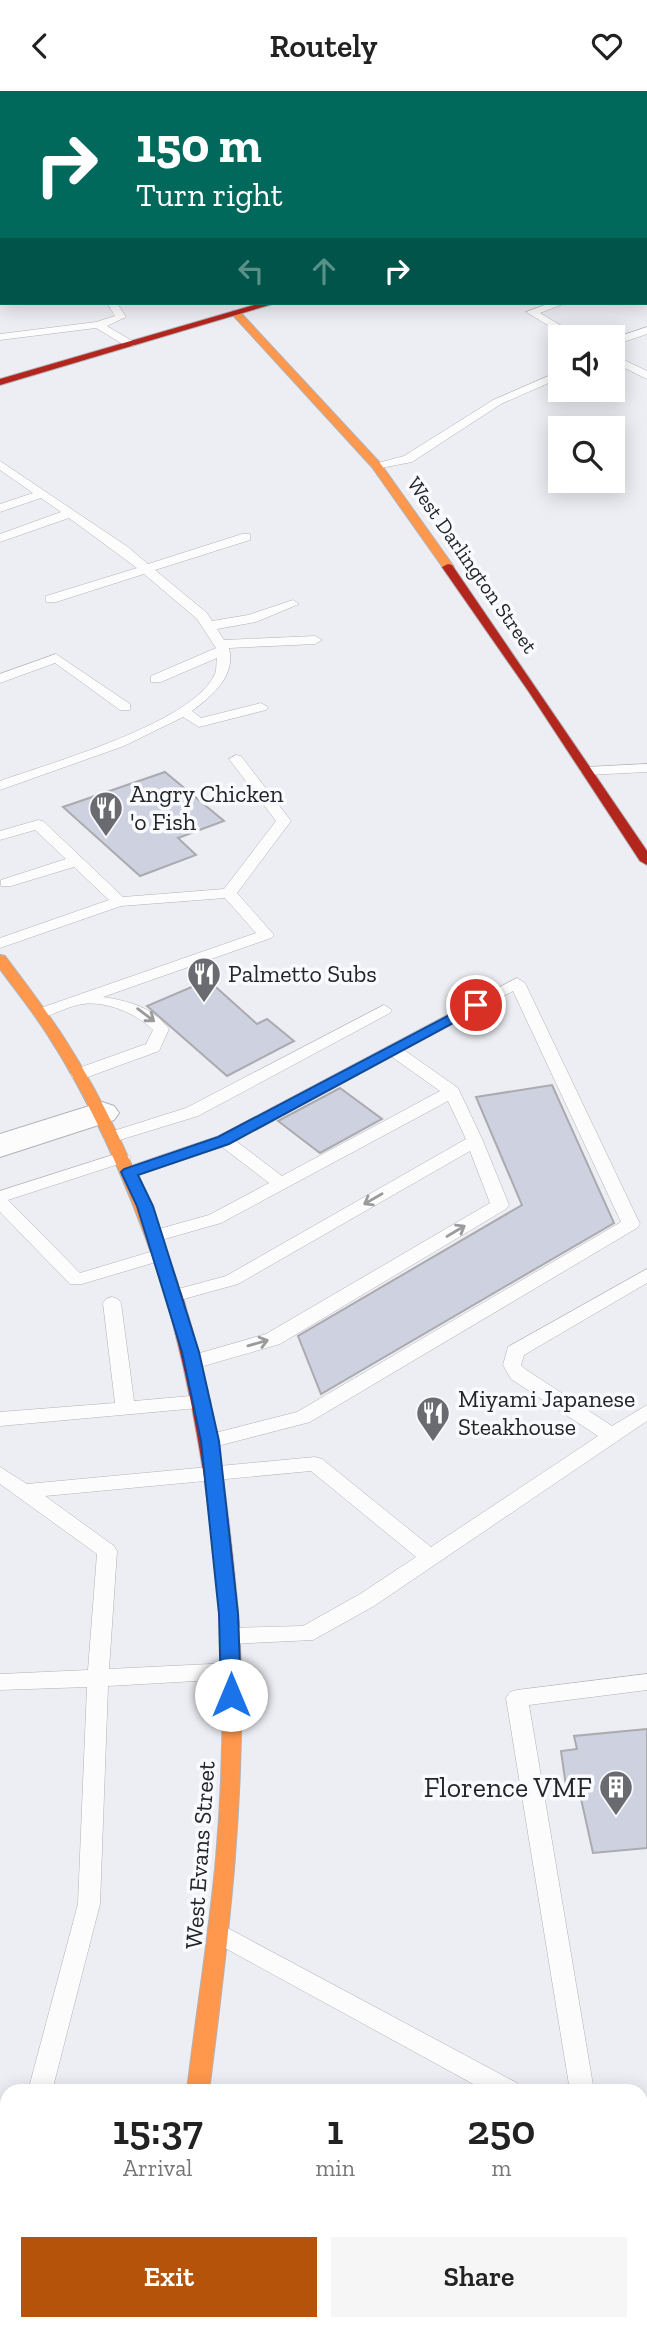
<!DOCTYPE html>
<html lang="en">
<head>
<meta charset="utf-8">
<style>
	:root { --surface:#fff; --page:#f6f6f6; --text:#222; --muted:#767676; --accent:#b45309 }
	body { margin:0; font-family:"Zilla Slab",serif; background:var(--page); color:var(--text); height:100vh; display:flex; flex-direction:column; font-size:26px; white-space:nowrap }
	* { box-sizing:border-box; margin:0 }
	p { font-size:23px; color:var(--muted) }
	.icon { flex:none; width:38px; height:38px; fill:none; stroke:currentColor; stroke-width:2; stroke-linecap:round; stroke-linejoin:round }
	.map { position:relative; flex:1; overflow:hidden }
	.details { position:absolute; left:0px; top:1993px; width:648px; height:247px; display:flex; flex-direction:column; background:var(--surface); border-radius:21px 21px 0 0; box-shadow:0 4px 18px #0003 }
	.details>* { flex:none }
	.top-card { position:absolute; left:0px; top:0px; width:648px; height:214px; box-shadow:0 4px 18px #0003; background:#00695c; color:#fff; overflow:hidden }
	.tools { position:absolute; left:548px; top:234px; display:grid; gap:14px }
	.tools a { display:grid; place-items:center; width:77px; height:77px; border-radius:0px; background:var(--surface); box-shadow:0 4px 18px #0003; font-size:35px }
	.pin { position:absolute; display:grid; place-items:center; width:60px; height:60px; color:#fff; margin:-30px; border:4px solid #fff; border-radius:50%; box-shadow:0 2px 7px #0007 }
	.me { position:absolute; width:77px; margin:-38px; rotate:0deg; stroke-linejoin:round; filter:drop-shadow(0 0 5px #0008) }
	.turn { display:flex; align-items:center; gap:24px; height:147px; padding:0 21px; font-size:32px }
	.turn .icon { width:91px; height:91px; stroke-width:2.5 }
	.turn b { display:block; font-size:49px; line-height:60px }
	.lanes { display:flex; align-items:center; height:66px; padding:0 21px; background:#0003; justify-content:center; gap:35px; direction:ltr }
	.lanes .off { opacity:.35 }
	.eta { display:flex; justify-content:space-evenly; align-items:center; height:119px; text-align:center }
	.eta b { font-size:42px; font-weight:600; line-height:49px }
	.primary-button { display:flex; gap:14px; margin-top:auto; padding:14px 21px }
	.primary-button a { flex:1; height:80px; border-radius:0px; background:var(--accent); color:#fff; font-size:28px; font-weight:600; line-height:80px; text-align:center }
	.primary-button a+a { background:var(--page); color:var(--text) }
	header { display:flex; justify-content:space-between; align-items:center; height:91px; padding:0 21px; background:var(--surface); font-size:32px; font-weight:600 }
	.map>svg:first-child { display:block }
</style>
</head>
<body>
<header><svg class="icon" aria-label="back" viewBox="0 0 24 24"><path d="M15 5l-7 7 7 7"/></svg>Routely<svg class="icon" aria-label="heart" viewBox="0 0 24 24"><path d="M12 20l-8-8c-3-5 5-10 8-4 3-6 11-1 8 4z"/></svg></header>
<div class="map">
<svg width="647" height="2239" viewBox="0 0 647 2239">
	<rect width="100%" height="100%" fill="#edeef3"/>
	<!-- building -->
	<g fill="#ced1e0" stroke="#ababaf" stroke-width="2">
		<path d="M165 681 224 730 178 747 196 764 140 785 63 716Z"/>
		<path d="M208 889 257 933 267 928 294 950 227 985 147 915Z"/>
		<path d="M552 994 614 1132 321 1303 298 1245 522 1114 476 1006Z"/>
		<path d="M340 997 382 1028 320 1062 278 1030Z"/>
		<path d="M647 1638V1757L593 1762 578 1694 566 1695 561 1660 577 1658 574 1645Z"/>
	</g>
	<g fill="none" stroke-linecap="round" stroke-linejoin="round">
		<!-- lane casing -->
		<g stroke="#b2b2b6" stroke-width="1">
			<g id="lane">
				<rect x="0" y="125" width="2" height="6"/>
				<rect x="646" y="176" width="1" height="6"/>
				<rect x="0" y="189" width="2" height="6"/>
				<path d="M107 212H117L126 226 107 235 134 251V255H126L96 237 0 249V243L96 231 115 225Z"/>
				<path d="M550 212H566L540 222 582 247H569L526 221Z"/>
				<path d="M647 236V243L612 255V248Z"/>
				<path d="M612 263 647 280V288L612 271Z"/>
				<path d="M560 280V287L501 313 412 371 376 378 370 374 404 365 493 309Z"/>
				<path d="M0 370 128 456 148 473 242 443H250V449L155 479 207 522 212 530 248 524 293 509 299 513 256 531 217 538 224 549 315 545 322 549 315 553 229 557C236 585 213 604 192 620L201 627 261 612 268 616 266 619 199 636 183 626 124 655 0 699V690C50 672 193 632 215 583 217 578 216 572 217 567L161 591H151V585L216 557 197 528 144 483 56 511H46V505L137 477 69 427 0 451V443L61 421 41 407 0 421V413L33 402 0 379Z"/>
				<path d="M56 563 130 613V619H120L55 572 0 592V583Z"/>
				<path d="M236 664 241 665 291 730 237 802 274 844 271 847 103 906C129 910 152 916 169 938L159 960 85 987H73L71 983 73 979 146 953 153 939C136 922 106 910 83 913 69 915 55 923 41 927L35 925 33 922 35 919 256 842 225 807 121 815 0 857V847L109 809 74 776 11 795H1V789L66 768 35 739 0 749V740L38 729 43 730 123 806 224 798 276 730 229 668Z"/>
				<path d="M647 673V681L587 684 580 680 587 676Z"/>
				<path d="M517 887 525 892 640 1133 637 1137 310 1331 210 1357 203 1355 200 1350 203 1345 297 1321 621 1131 513 900 404 959 458 997 483 1050 509 1114 506 1118 280 1253 193 1278 186 1276 184 1271 186 1266 266 1243 490 1112 470 1060 238 1193 173 1211 167 1209 164 1205 167 1201 226 1185 466 1048 448 1010 221 1132 154 1151 148 1149 145 1145 148 1141 209 1124 269 1092 222 1056 129 1087 120 1081 123 1077 218 1045ZM392 966 440 1000 282 1085 236 1050Z"/>
				<path d="M384 914 392 919 390 922 198 1025 113 1051 105 1046 107 1042 186 1017Z"/>
				<path d="M122 1061 131 1066 128 1070 8 1109 80 1182 160 1158 169 1164 166 1168 82 1193H70L0 1121V1100Z"/>
				<path d="M647 1178V1192L524 1264 521 1274 525 1278 612 1335 647 1314V1330L374 1515 313 1549 230 1553 223 1551 220 1545 223 1539 230 1537 303 1535 360 1503 416 1466 311 1380 45 1405 114 1455 117 1460 109 1578 231 1572 238 1574 241 1580 238 1586 231 1588 108 1595 100 1813 52 2000H28L78 1813 87 1596 0 1599V1583L88 1579 97 1463 0 1393V1376L27 1393 315 1366 322 1368 431 1456 598 1345 511 1288 503 1274 508 1256Z"/>
				<path d="M112 1206 118 1208 121 1212 134 1310 202 1304 209 1306 211 1311 209 1316 0 1335V1321L115 1312 103 1212 106 1208Z"/>
				<path d="M647 1583V1599L529 1614 594 2000H570L506 1607 510 1601 517 1599Z"/>
				<path d="M222 1834 517 1992 520 2000H486L214 1851 211 1844 214 1837Z"/>
				<path d="M645 2071 647 2099 640 2101V2072Z"/>
				<path d="M7 2112V2159L0 2162V2115Z"/>
				<path d="M396 2233H428L431 2239H399Z"/>
				<path d="M541 2233H568L565 2239H538Z"/>
			</g>
		</g>
		<!-- street casing -->
		<g stroke="#b2b2b6" stroke-width="2">
			<g id="street">
				<path d="M441 0H462L440 2Z"/>
				<path d="M102 1011 114 1015 119 1022 114 1029 0 1066V1043Z"/>
			</g>
		</g>
		<!-- slow casing -->
		<g stroke="#b2b2b6" stroke-width="2">
			<g id="slow">
				<path d="M233 220H239L380 372 454 476 452 478H444L372 376 233 224Z"/>
				<path d="M0 864 5 865C25 892 46 919 64 947 113 1023 149 1108 178 1193L176 1197H164L162 1193C133 1107 97 1020 47 943 33 921 16 900 0 878Z"/>
				<path d="M230 1526 237 1528 239 1533C248 1690 229 1844 209 2000H187C196 1923 209 1845 216 1767 223 1689 224 1611 221 1533L223 1528Z"/>
			</g>
		</g>
		<!-- jam casing -->
		<g stroke="#b2b2b6" stroke-width="2">
			<g id="jam">
				<rect x="646" y="95" width="1" height="6"/>
				<path d="M261 212H276L0 294V288Z"/>
				<path d="M448 473 452 474 647 760V774L640 770 529 601 442 476Z"/>
				<path d="M170 1188C182 1191 184 1213 188 1224 218 1324 230 1429 239 1533L237 1538 230 1540 223 1538 221 1533C211 1417 195 1305 162 1193Z"/>
				<path d="M138 2233H162L160 2239H136Z"/>
			</g>
		</g>
		<!-- lane -->
		<use href="#lane" fill="#fcfcfd" fill-rule="evenodd"/>
		<!-- street -->
		<use href="#street" fill="#fcfcfd" fill-rule="evenodd"/>
		<!-- slow -->
		<use href="#slow" fill="#ff974d" fill-rule="evenodd"/>
		<!-- jam -->
		<use href="#jam" fill="#b3261e" fill-rule="evenodd"/>
	</g>
	<!-- one-way arrows -->
	<defs><path id="oneway-shaft" d="M-6 0H5M1.5-3L5.5 0L1.5 3" fill="none" stroke-width="1.6" stroke-linecap="round" stroke-linejoin="round" transform="scale(1.75)"/></defs>
	<g stroke="#9b9b9e">
		<use href="#oneway-shaft" transform="translate(146 924) rotate(37)"/>
		<use href="#oneway-shaft" transform="translate(373 1108) rotate(150)"/>
		<use href="#oneway-shaft" transform="translate(456 1140) rotate(-31)"/>
		<use href="#oneway-shaft" transform="translate(258 1252) rotate(-16)"/>
	</g>
	<!-- route -->
	<path fill="#1a73e8" stroke="#114b97" stroke-width="2" d="M476 910 483 914 481 917 229 1053 138 1084 153 1115 199 1261 219 1350 238 1523 241 1604 238 1609 231 1611 224 1609 221 1604 219 1523 201 1350 182 1261 137 1115 121 1081 124 1078 218 1046Z"/>
	<!-- icons -->
	<defs>
		<g id="restaurant-pin" transform="scale(1.75)"><path d="M0 17L-7.5 6A9.5 9.5 0 1 1 7.5 6Z" fill="#6a6b70" stroke="#f9fafe"/><path d="M-5-6h1v4h1v-4h1v4h1v-4h1v5L-1.5 .5V6h-2V.5L-5-1ZM5-6V6H3V1.5H1.5Q1.5-4 5-6Z" fill="#fff"/></g>
		<g id="building-pin" transform="scale(1.75)"><path d="M0 17L-7.5 6A9.5 9.5 0 1 1 7.5 6Z" fill="#6a6b70" stroke="#f9fafe"/><path d="M-4-6H4V6H1V3H-1V6H-4ZM-2.5-4.3h1.7v1.8h-1.7ZM.8-4.3h1.7v1.8H.8ZM-2.5-1h1.7V.8h-1.7ZM.8-1h1.7V.8H.8Z" fill="#fff"/></g>
	</defs>
	<g fill-rule="evenodd">
		<use href="#restaurant-pin" x="106" y="717"/>
		<use href="#restaurant-pin" x="204" y="883"/>
		<use href="#restaurant-pin" x="433" y="1322"/>
		<use href="#building-pin" x="616" y="1696"/>
	</g>
	<g text-anchor="middle" stroke-width="7" stroke-linejoin="round" paint-order="stroke">
		<!-- far-street labels -->
		<g font-size="21" fill="#242529" stroke="#f9fafe">
			<text transform="translate(472 474) rotate(55)" y="7">West Darlington Street</text>
		</g>
		<!-- poi labels -->
		<g font-size="24" fill="#242529" stroke="#f9fafe" text-anchor="start">
			<text x="130" y="711">Angry Chicken<tspan x="130" dy="28">'o Fish</tspan></text>
			<text x="228" y="891">Palmetto Subs</text>
			<text x="458" y="1316">Miyami Japanese<tspan x="458" dy="28">Steakhouse</tspan></text>
		</g>
		<!-- street labels -->
		<g font-size="24" fill="#242529" stroke="#f9fafe">
			<text transform="translate(200 1764) rotate(-86)" y="8">West Evans Street</text>
		</g>
		<!-- near-poi labels -->
		<g font-size="28" fill="#242529" stroke="#f9fafe" text-anchor="end">
			<text x="592" y="1706">Florence VMF</text>
		</g>
	</g>
</svg>
<div class="tools">
<a><svg class="icon" aria-label="sound" viewBox="0 0 24 24"><path d="M4 9h4l5-4v14l-5-4H4zM17 9q2 3 0 6"/></svg></a>
<a><svg class="icon" aria-label="search" viewBox="0 0 24 24"><circle cx="10" cy="10" r="6"/><path d="M15 15l6 6"/></svg></a>
</div>
<div class="pin" style="left:476px;top:914px;background:#d93025"><svg class="icon" aria-label="arrive" viewBox="0 0 24 24"><path d="M6 21V4h12l-3 4 3 4H6"/></svg></div>
<svg class="me" style="left:231px;top:1604px" viewBox="-20 -20 40 40"><circle r="19" fill="#fff"/><path d="M0-13L10 11 0 6-10 11z" fill="#1a73e8"/></svg>
<div class="top-card">
<div class="turn"><svg class="icon" aria-label="right" viewBox="0 0 24 24"><path d="M7 20v-9h11M14 6l5 5-5 5"/></svg><div><b>150 m</b>Turn right</div></div>
<div class="lanes"><svg class="icon off" aria-label="left" viewBox="0 0 24 24"><path d="M17 20v-9H6M10 6l-5 5 5 5"/></svg><svg class="icon off" aria-label="ahead" viewBox="0 0 24 24"><path d="M12 20V5M6 11l6-6 6 6"/></svg><svg class="icon" aria-label="right" viewBox="0 0 24 24"><path d="M7 20v-9h11M14 6l5 5-5 5"/></svg></div>
</div>
<section class="details">
<div class="eta">
<div><b>15:37</b><p>Arrival</p></div>
<div><b>1</b><p>min</p></div>
<div><b>250</b><p>m</p></div>
</div>
<div class="primary-button"><a>Exit</a><a>Share</a></div>
</section>
</div>
</body>
</html>
